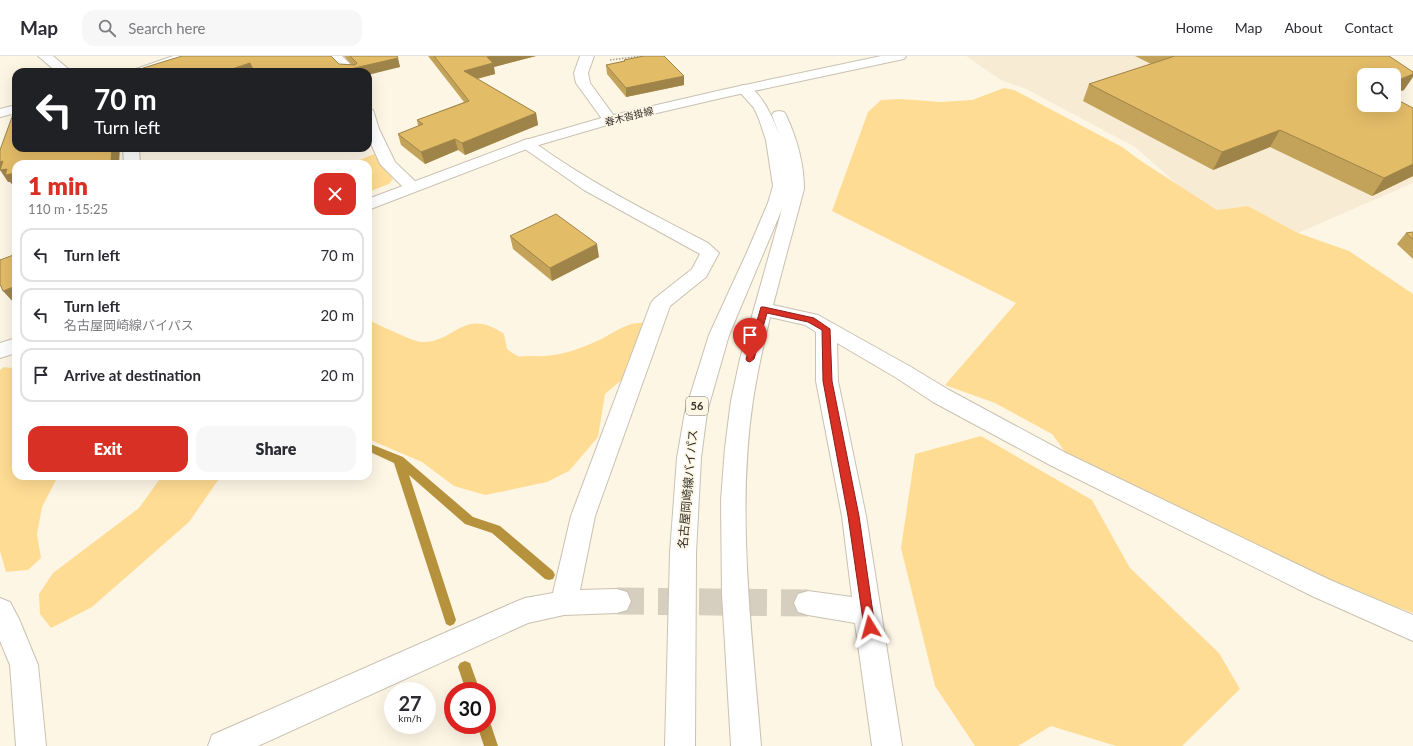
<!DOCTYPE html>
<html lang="en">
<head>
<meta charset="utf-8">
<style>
	:root { --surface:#fff; --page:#f7f7f7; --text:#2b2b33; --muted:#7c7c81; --line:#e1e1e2; --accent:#d93025 }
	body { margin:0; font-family:Lato,"Noto Sans JP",sans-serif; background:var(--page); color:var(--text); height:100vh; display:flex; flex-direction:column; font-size:15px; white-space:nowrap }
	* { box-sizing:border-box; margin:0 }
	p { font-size:13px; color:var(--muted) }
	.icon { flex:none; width:22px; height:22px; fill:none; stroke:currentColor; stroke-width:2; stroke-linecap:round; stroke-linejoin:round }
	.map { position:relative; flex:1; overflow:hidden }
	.panel { position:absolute; left:12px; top:104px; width:360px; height:320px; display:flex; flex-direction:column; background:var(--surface); border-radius:12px; box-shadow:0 4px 16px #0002 }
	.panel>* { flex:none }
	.guide { position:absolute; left:12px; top:12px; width:360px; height:84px; border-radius:12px; box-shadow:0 4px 16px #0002; background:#202124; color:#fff; overflow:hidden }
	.tools { position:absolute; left:1357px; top:12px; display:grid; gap:8px }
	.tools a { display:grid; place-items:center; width:44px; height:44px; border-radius:8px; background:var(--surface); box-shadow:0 4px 16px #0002; font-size:20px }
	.speed { position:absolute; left:384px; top:626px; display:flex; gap:8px; font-size:20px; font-weight:700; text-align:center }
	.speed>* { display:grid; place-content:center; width:52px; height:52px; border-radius:50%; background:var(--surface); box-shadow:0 4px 16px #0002; line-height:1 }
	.speed small { font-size:10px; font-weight:400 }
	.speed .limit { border:6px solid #d22; background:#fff; color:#111 }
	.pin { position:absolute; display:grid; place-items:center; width:34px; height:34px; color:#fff; margin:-41px -17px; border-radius:50% 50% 50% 0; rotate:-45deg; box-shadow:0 0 4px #0007 }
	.pin .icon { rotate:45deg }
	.me { position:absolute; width:44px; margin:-22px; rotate:352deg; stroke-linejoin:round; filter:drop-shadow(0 0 3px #0008) }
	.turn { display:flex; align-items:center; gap:14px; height:84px; padding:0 16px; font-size:18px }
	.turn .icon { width:52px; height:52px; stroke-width:2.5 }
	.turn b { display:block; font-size:28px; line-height:34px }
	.round { display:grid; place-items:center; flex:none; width:42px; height:42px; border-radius:12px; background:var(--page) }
	.head { display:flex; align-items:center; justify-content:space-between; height:68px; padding:0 16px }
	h1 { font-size:24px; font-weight:800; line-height:30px; color:var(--accent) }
	.button { display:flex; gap:8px; margin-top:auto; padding:8px 16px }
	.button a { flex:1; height:46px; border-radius:12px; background:var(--accent); color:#fff; font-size:16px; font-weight:800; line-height:46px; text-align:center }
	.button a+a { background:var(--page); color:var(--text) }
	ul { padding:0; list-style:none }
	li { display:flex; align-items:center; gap:12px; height:54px; margin:0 8px 6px; padding:0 8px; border:2px solid var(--line); border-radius:12px }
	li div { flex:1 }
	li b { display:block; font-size:15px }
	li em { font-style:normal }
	header { display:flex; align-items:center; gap:24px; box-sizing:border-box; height:56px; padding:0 20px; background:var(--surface); border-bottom:1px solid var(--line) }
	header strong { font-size:19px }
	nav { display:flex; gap:22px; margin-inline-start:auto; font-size:14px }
	.search { width:280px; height:36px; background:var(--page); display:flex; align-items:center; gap:10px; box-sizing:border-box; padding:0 14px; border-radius:12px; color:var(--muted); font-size:15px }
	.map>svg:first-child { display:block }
</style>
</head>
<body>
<header>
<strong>Map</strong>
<div class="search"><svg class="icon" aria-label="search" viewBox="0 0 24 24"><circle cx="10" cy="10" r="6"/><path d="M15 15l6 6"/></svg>Search here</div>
<nav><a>Home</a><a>Map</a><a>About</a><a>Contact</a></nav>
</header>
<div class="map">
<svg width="1413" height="690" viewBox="0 0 1413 690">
	<rect width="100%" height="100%" fill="#fef6e5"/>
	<!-- built -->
	<path fill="#f7ebd4" d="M966 0H1329L1364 49 1413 108V127L1298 177 1248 150 1217 154 1179 130 1135 91 1026 33 1001 24Z"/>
	<!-- green -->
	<g fill="#ffdc93">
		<path d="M1004 32 1014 34 1122 91 1141 105 1217 154 1248 150 1298 177 1349 195 1413 238V557L1328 526 1066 397 1052 378 995 347 945 329 1016 247 832 155 868 56 881 44 901 43 941 46 972 44Z"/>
		<path d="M374 98 382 111 393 123 389 128 368 136V108H350Z"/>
		<path d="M368 264C378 268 413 286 422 286 455 287 464 250 504 278L507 293C510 295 514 298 517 300 520 301 526 300 529 300 556 301 573 296 597 285 614 278 626 265 645 267L626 320 605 338 598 381 569 415 547 426 505 435 485 439 454 430 422 406 368 383Z"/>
		<path d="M16 310V420H58L42 451 37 478 41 502 28 514 6 516 0 495V314L4 311 11 312Z"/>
		<path d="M981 380 1092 444 1130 512 1219 597 1240 633 1182 690H1116L1051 670 1018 690H975L935 630 901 492 915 398Z"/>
		<path d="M162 420H221L189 466 92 551 51 572 40 558 39 538 53 517 139 452Z"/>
	</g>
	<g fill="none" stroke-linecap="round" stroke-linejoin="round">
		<!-- stream -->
		<g fill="#b7923d" fill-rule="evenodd">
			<path d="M368 387 403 401 473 461 500 470 553 515 555 519 553 523 549 524 545 523 492 477 465 468 409 419 456 564 454 568 450 570 446 568 394 407 368 395Z"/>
			<path d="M465 605 470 607 480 635H466L458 611 460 607Z"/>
			<path d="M487 663 491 669 498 690H484L477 669H487Z"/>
		</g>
		<!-- minor-tunnel -->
		<path stroke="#d6cfc0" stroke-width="27" stroke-dasharray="27 14" stroke-linecap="butt" d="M617 545 808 547"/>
		<!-- minor casing -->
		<g stroke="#c9c1b1" stroke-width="2">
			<g id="minor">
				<path d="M38 0H53L72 16H57Z"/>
				<path d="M327 0H342L358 16H343Z"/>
				<path d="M580 0H594L588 17 590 27 617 64 615 67 610 68 605 67 576 27 574 17Z"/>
				<path d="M368 53 373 54 379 73 395 106 418 128 420 131 418 134 412 136 406 134 380 108 368 81Z"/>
				<path d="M527 83 532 85C587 125 648 156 708 187L719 197 706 221 670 250 595 460 580 534 617 533 627 536 631 545 627 554 617 557 564 559 528 567 258 690H208L212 679 515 546 525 542 553 537 571 460 651 247 654 243 692 213 700 198 584 134 522 91 519 88 522 85Z"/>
				<path d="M123 92H139L140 108H124Z"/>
				<path d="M764 247 818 259 911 311 949 334 1066 397 1330 524 1413 559V585L1312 540 1050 409 933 346 895 321 837 287 838 325 866 460 902 690H872L855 567 808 559 798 556 794 547 798 538 808 535 852 541 842 460 816 325V276L805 269 757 258 754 253 757 248Z"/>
				<path d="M0 542 10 546 19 563 38 609 46 690H16L10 609 0 585Z"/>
			</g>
		</g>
		<!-- tertiary casing -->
		<g stroke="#c9c1b1" stroke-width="2">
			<g id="tertiary">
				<path d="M173 0H192L190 3 154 16H134L136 13Z"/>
				<path d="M16 49V57L0 61V53Z"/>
			</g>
		</g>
		<!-- secondary casing -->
		<g stroke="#c9c1b1" stroke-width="2">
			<g id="secondary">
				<path d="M881 0H906L904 3 899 4 726 41 614 67 532 91 368 154V143L522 85 605 61 726 33Z"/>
				<path d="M16 282V297L0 302V287Z"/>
			</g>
		</g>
		<!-- primary casing -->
		<g stroke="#c9c1b1" stroke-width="2">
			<path id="primary" d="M744 29C761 33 773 63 779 78L772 59 774 56 779 55 784 56 786 59C797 83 804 107 804 133 786 202 764 274 753 344 736 458 752 576 761 690H731L722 538 721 444 725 392 731 345 740 303 782 153 729 279 707 356 701 402 696 497 695 690H665L670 497 677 402 685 356 709 279 748 194 768 147 773 130 766 84 759 63 754 52 737 33 739 30Z"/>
		</g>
		<!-- path -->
		<path stroke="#a59f92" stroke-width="1.5" stroke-dasharray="1.5 1.5" stroke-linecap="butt" d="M610 4 642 0"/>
		<!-- minor -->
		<use href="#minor" fill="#fff" fill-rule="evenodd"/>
		<!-- tertiary -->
		<use href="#tertiary" fill="#fff" fill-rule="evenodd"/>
		<!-- secondary -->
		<use href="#secondary" fill="#fff" fill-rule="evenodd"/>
		<!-- primary -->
		<use href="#primary" fill="#fff" fill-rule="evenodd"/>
	</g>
	<!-- wall -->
	<g fill="#c3a259">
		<path d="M344 0H397L400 11 368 16H145L143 12 339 8 352 9Z"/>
		<path d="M428 0H536L494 11 495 18 478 23 536 57 538 69 465 99 458 94 425 108 401 89 398 78 418 70 417 64 464 46Z"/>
		<path d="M1135 0H1389L1404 34 1364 19 1413 120 1372 140 1270 91 1213 114 1083 45 1089 28 1151 8Z"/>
		<path d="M624 4 684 29 626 41 607 18 606 9 624 5Z"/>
		<path d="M1413 176V203L1397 188 1406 177Z"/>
		<path d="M510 180 599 201 552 225 513 193Z"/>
	</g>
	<!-- shaded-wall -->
	<g fill="#9f8449">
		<path d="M492 0H536L494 11 495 18 466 25 464 15 487 1Z"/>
		<path d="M398 2 400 11 368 19V16H347L346 14Z"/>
		<path d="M250 7 254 16H223Z"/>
		<path d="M1413 18V21L1404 34 1394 38V26Z"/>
		<path d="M684 20V29L626 41V32Z"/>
		<path d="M536 57 538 69 465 99 462 87Z"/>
		<path d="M1280 74 1270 91 1213 114 1222 96Z"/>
		<path d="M455 83 458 94 425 108 421 96Z"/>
		<path d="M112 92H120L119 108H99Z"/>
		<path d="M3 105 16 117V130L14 131 10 126H8L0 114H1L0 113V106Z"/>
		<path d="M1413 108V120L1372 140 1384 122Z"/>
		<path d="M597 188 599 201 552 225 550 212Z"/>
		<path d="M16 230V248H15L3 235Z"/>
	</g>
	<!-- building -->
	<g fill="#e3bc68" stroke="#9f8449">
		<path d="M182 0H331L339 8 355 9 357 7 350 0H397L398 2 346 14 347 16H254L250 7 223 16H147L143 12Z"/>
		<path d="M434 0H492L487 1 493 7 464 15 536 57 462 87 455 83 421 96 398 78 423 68 417 64 469 45Z"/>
		<path d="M644 0H664L684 20 626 32 606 9 625 5 624 4Z"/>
		<path d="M1175 0H1389L1413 16V18L1394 26V19H1364V49H1394V42L1413 52V108L1384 122 1280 74 1222 96 1089 28Z"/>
		<path d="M16 50V92H112L111 106 99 108H16V117L5 119 7 113 0 114 3 105 0 106V94Z"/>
		<path d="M556 158 597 188 550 212 510 180Z"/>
		<path d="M1413 176V183L1406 177Z"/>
		<path d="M16 198V230L3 235 0 228V204Z"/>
	</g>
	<!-- route -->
	<path fill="#d93025" stroke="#8d1f18" d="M761 251H764L814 262 830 273 832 325 859 460 875 571 874 575 870 576 865 575 864 571 848 460 823 325 822 274 808 266 767 257 754 303 750 306 747 305 746 303Z"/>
	<g text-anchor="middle" stroke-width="3.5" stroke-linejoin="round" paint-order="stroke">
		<!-- far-street labels -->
		<g font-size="10" fill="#35322b" stroke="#fef6e5">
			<text transform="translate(629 60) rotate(-14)" y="4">春木沓掛線</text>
		</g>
		<!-- shield labels -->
		<rect fill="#fef6e5" stroke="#716d63" stroke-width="1" x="686" y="341" width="22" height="18" rx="3"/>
		<g font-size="11" font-weight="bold" fill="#35322b">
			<text x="697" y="354">56</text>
		</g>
		<!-- street labels -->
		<g font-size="12" fill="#35322b" stroke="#fef6e5">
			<text transform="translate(688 433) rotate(-85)" y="4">名古屋岡崎線バイパス</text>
		</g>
	</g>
</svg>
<div class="tools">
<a><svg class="icon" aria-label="search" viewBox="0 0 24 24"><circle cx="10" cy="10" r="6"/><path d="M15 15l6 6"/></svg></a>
</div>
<div class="speed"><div>27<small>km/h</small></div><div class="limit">30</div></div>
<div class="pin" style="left:750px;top:303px;background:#d93025"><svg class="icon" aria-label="arrive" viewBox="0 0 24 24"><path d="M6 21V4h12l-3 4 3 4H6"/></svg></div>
<svg class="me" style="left:870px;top:571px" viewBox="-20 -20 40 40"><path d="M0-17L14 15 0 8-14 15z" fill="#d93025" stroke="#fff" stroke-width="4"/></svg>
<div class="guide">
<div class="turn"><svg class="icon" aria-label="left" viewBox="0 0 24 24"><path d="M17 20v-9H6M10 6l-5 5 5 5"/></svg><div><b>70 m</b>Turn left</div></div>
</div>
<section class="panel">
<div class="head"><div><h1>1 min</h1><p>110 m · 15:25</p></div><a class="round" style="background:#d93025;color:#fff"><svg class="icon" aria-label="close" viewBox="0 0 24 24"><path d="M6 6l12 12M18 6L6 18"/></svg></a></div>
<ul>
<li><svg class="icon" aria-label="left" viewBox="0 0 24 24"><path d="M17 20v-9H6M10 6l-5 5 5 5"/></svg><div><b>Turn left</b></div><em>70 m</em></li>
<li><svg class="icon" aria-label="left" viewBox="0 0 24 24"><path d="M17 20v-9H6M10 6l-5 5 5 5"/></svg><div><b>Turn left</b><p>名古屋岡崎線バイパス</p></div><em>20 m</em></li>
<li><svg class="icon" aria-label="arrive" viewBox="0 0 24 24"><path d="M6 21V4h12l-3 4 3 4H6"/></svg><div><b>Arrive at destination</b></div><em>20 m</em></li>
</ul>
<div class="button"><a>Exit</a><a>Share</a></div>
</section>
</div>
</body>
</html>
